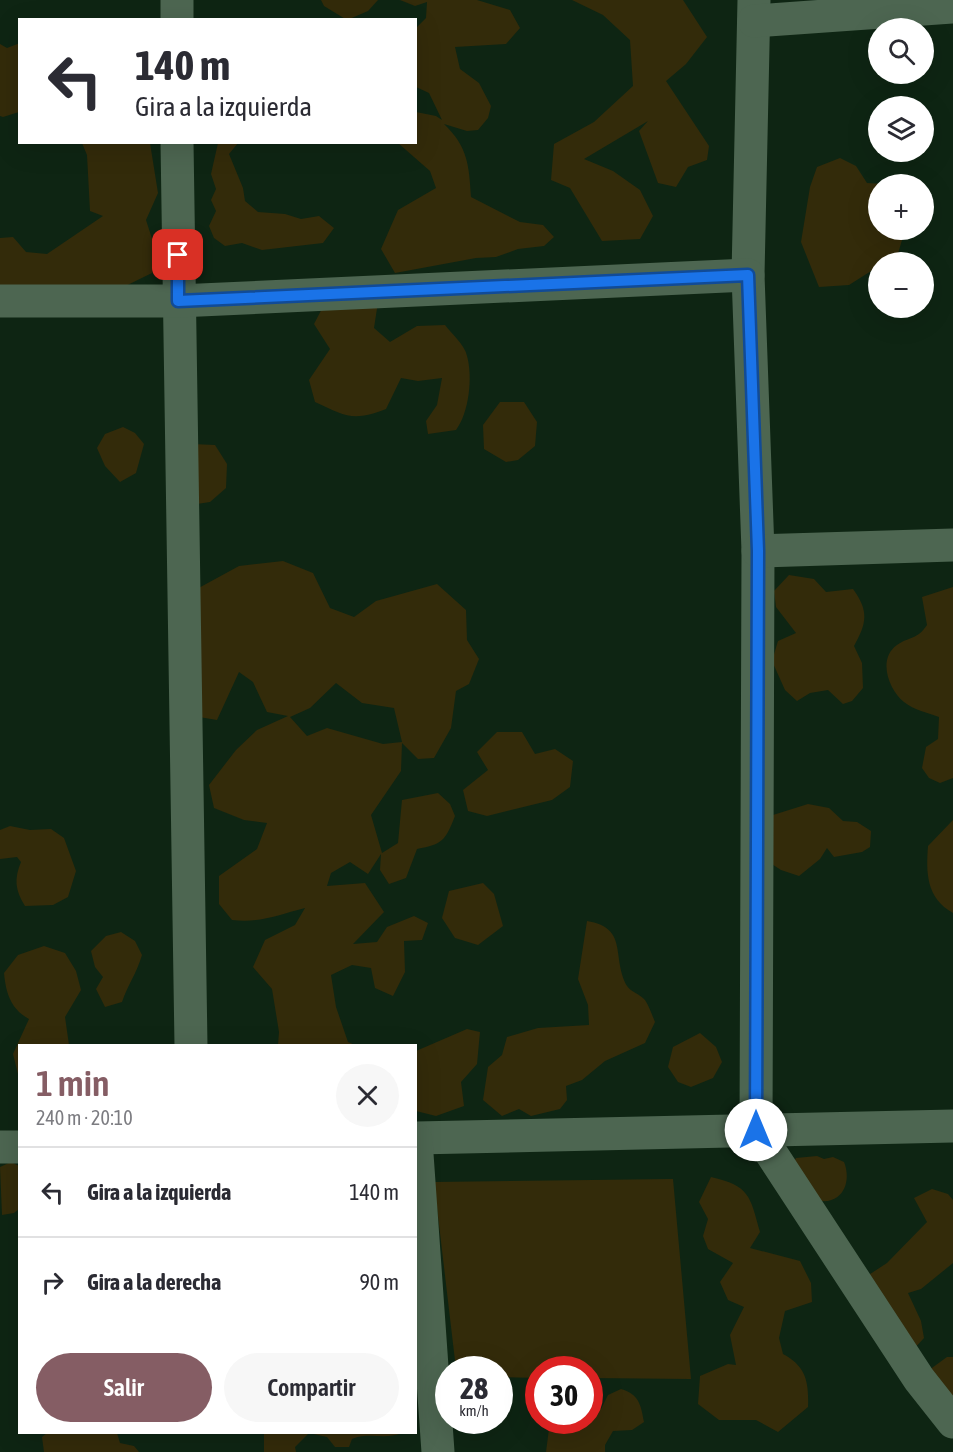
<!DOCTYPE html>
<html lang="es">
<head>
<meta charset="utf-8">
<style>
	:root { --surface:#fff; --page:#f7f7f7; --text:#2b2b33; --muted:#7c7c81; --line:#e1e1e2; --accent:#855d64 }
	body { margin:0; font-family:"Asap Condensed",sans-serif; background:var(--page); color:var(--text); height:100vh; display:flex; flex-direction:column; font-size:22px; white-space:nowrap }
	* { box-sizing:border-box; margin:0 }
	p { font-size:20px; color:var(--muted) }
	.icon { flex:none; width:33px; height:33px; fill:none; stroke:currentColor; stroke-width:2; stroke-linecap:round; stroke-linejoin:round }
	.map { position:relative; flex:1; overflow:hidden }
	.drawer { position:absolute; left:18px; top:1044px; width:399px; height:390px; display:flex; flex-direction:column; background:var(--surface); border-radius:0px; box-shadow:0 6px 24px #0002 }
	.drawer>* { flex:none }
	.hud { position:absolute; left:18px; top:18px; width:399px; height:126px; border-radius:0px; box-shadow:0 6px 24px #0002; background:#fff; color:var(--text); overflow:hidden }
	.controls { position:absolute; left:868px; top:18px; display:grid; gap:12px }
	.controls a { display:grid; place-items:center; width:66px; height:66px; border-radius:50%; background:var(--surface); box-shadow:0 6px 24px #0002; font-size:30px }
	.speed { position:absolute; left:435px; top:1356px; display:flex; gap:12px; font-size:30px; font-weight:700; text-align:center }
	.speed>* { display:grid; place-content:center; width:78px; height:78px; border-radius:50%; background:var(--surface); box-shadow:0 6px 24px #0002; line-height:1 }
	.speed small { font-size:15px; font-weight:400 }
	.speed .limit { border:9px solid #d22; background:#fff; color:#111 }
	.pin { position:absolute; display:grid; place-items:center; width:51px; height:51px; color:#fff; margin:-26px; border-radius:12px; box-shadow:0 3px 9px #0006 }
	.me { position:absolute; width:66px; margin:-33px; rotate:0deg; stroke-linejoin:round; filter:drop-shadow(0 0 4px #0008) }
	.turn { display:flex; align-items:center; gap:21px; height:126px; padding:0 18px; font-size:27px }
	.turn .icon { width:78px; height:78px; stroke-width:2.5 }
	.turn b { display:block; font-size:42px; line-height:51px }
	.round { display:grid; place-items:center; flex:none; width:63px; height:63px; border-radius:32px; background:var(--page) }
	.summary { display:flex; align-items:center; justify-content:space-between; height:102px; padding:0 18px }
	h1 { font-size:36px; font-weight:600; line-height:45px; color:var(--accent) }
	.cta { display:flex; gap:12px; margin-top:auto; padding:12px 18px }
	.cta a { flex:1; height:69px; border-radius:36px; background:var(--accent); color:#fff; font-size:24px; font-weight:600; line-height:69px; text-align:center }
	.cta a+a { background:var(--page); color:var(--text) }
	ul { padding:0; list-style:none }
	li { display:flex; align-items:center; gap:18px; height:90px; padding:0 18px; border-top:2px solid var(--line) }
	li div { flex:1 }
	li b { display:block; font-size:22px }
	li em { font-style:normal }
	.map>svg:first-child { display:block }
</style>
</head>
<body>
<div class="map">
<svg width="953" height="1452" viewBox="0 0 953 1452">
	<rect width="100%" height="100%" fill="#0e2513"/>
	<!-- green -->
	<g fill="#332b0a" fill-rule="evenodd">
		<path d="M321 0H378L368 11 347 20 324 6Z"/>
		<path d="M400 0H477L510 10 520 28 506 44 455 47 460 69 479 83 491 106 488 118 478 130 467 131 444 124C468 147 469 165 471 197L520 222 543 225 554 237 544 246 518 249 496 257 476 258 395 273 381 249 398 210 436 188 430 171 398 143 416 142V112L436 116 442 120 429 93 416 87V28L426 18 427 2 415 6Z"/>
		<path d="M572 0H683L707 37 686 64 666 81 709 146 707 160 688 167 676 187 658 183 639 131 648 121 584 159 613 171 640 190 653 216 640 239 602 241 570 188 551 180 554 144 594 122 633 86 630 40 603 15Z"/>
		<path d="M20 43 19 112 3 117 0 116V44L7 48Z"/>
		<path d="M82 143H150L158 193 146 220 155 248 152 273 107 295 0 307V238L13 237 26 252 47 254 103 216 90 211 87 155Z"/>
		<path d="M238 143 229 154 243 188 245 201 258 212 285 214 301 219 319 216 334 228 323 243 262 250 242 243 225 246 214 238 209 226 216 211 211 200 216 189 211 174 218 143Z"/>
		<path d="M840 158 856 166 867 183 884 184H879V230H905L897 257 886 262H879V266L849 285 819 287 801 242 810 187 817 167Z"/>
		<path d="M326 301 378 302 374 328 390 342 417 326 445 325C451 333 465 345 467 356 473 377 469 413 456 430L428 434 426 421 437 405 442 378 418 381 401 378 386 409C353 422 345 416 315 402L309 380 330 349 314 324Z"/>
		<path d="M500 402H524L537 422 535 446 518 460 506 462 484 449 483 425Z"/>
		<path d="M123 427 135 433 144 444 136 473 120 482 105 466 97 448 105 434Z"/>
		<path d="M192 444 215 445 227 464 226 488 210 502 197 504Z"/>
		<path d="M283 561 313 573 330 608 354 617 376 601 437 584 466 610 467 640 479 659 469 684 456 691 451 728 434 758 418 759 402 743 401 771 371 815 382 853 398 843 402 800 438 793 450 804 455 816C445 841 443 844 417 849L406 878 389 884 380 870 381 854 368 874 350 862 331 873 327 886 365 883 384 912 353 944 377 942 387 927 414 916 428 923 422 940 404 941 405 972 393 996 375 988 371 968 352 965 331 975 336 1007 348 1042 355 1045H278L279 1032 272 989 253 967 265 940 295 925 305 908C277 915 262 923 232 920L219 904V876L257 849 267 823 244 820 214 808 209 785 236 750 257 730 288 716 267 712 253 682 239 672 217 720 187 715 195 590 239 566ZM336 683 362 703 394 708 402 742 383 744 327 728 307 736 290 717 310 708Z"/>
		<path d="M789 575 814 579 826 592 853 589C869 611 867 623 854 646L862 663 863 688 852 701 843 704 828 690 810 693 797 701 785 690 772 661 778 641 796 633 776 607 774 591Z"/>
		<path d="M953 587V778L940 783 929 778 922 768 926 747 938 739 939 717C928 713 914 710 904 702 889 690 877 659 897 645 910 636 917 640 927 625L922 597Z"/>
		<path d="M497 732H522L535 754 555 749 573 761 570 787 552 800 487 816 468 811 463 790 488 770 477 752Z"/>
		<path d="M808 804 829 808 843 821 857 822 871 831 870 847 862 852 834 857 827 848 820 859 799 876 781 870 764 859 773 815Z"/>
		<path d="M953 820V913C926 898 926 873 928 846Z"/>
		<path d="M10 826 30 830 51 829 64 838 76 871 68 897 53 905 25 906C15 890 14 879 21 862L17 857 0 859V830Z"/>
		<path d="M483 883 494 894 503 926 478 945 455 938 442 918 449 891Z"/>
		<path d="M587 921C629 928 611 956 627 986 631 992 640 994 645 1000 649 1006 652 1015 655 1022L645 1043 605 1061 582 1080 566 1086 567 1100 560 1109 531 1116 519 1109 502 1116 483 1100 488 1067 502 1055 507 1037 538 1028 589 1025 588 1005 578 979Z"/>
		<path d="M121 932 135 941 142 955C136 975 128 984 122 1002L105 1007 96 989 103 977 95 967 91 951 106 936Z"/>
		<path d="M44 946 65 953 76 971 81 990 65 1017 69 1045 20 1046 19 1078 13 1054 29 1019C11 1009 6 994 4 973L18 955Z"/>
		<path d="M467 1029 480 1032 477 1064 461 1082 464 1106 436 1116 416 1111V1051Z"/>
		<path d="M700 1033 716 1047 722 1062 713 1078 691 1087 678 1082 668 1067 673 1047Z"/>
		<path d="M817 1156 824 1159 833 1157 844 1162C850 1177 847 1197 828 1201 820 1202 808 1198 800 1197L786 1175 796 1158Z"/>
		<path d="M11 1162 19 1166V1209L14 1213 2 1215 0 1167Z"/>
		<path d="M711 1177C750 1186 750 1196 760 1232L750 1248 800 1261 811 1283 812 1302 785 1311 779 1338 783 1354C806 1366 809 1382 808 1407L778 1432 756 1420H719L698 1404 700 1376 728 1364 736 1365 730 1335 744 1307 728 1300 720 1282 733 1263 708 1249 703 1236 708 1219 699 1202Z"/>
		<path d="M673 1179 691 1379 590 1378V1370H538V1378L500 1377V1370L456 1369 434 1182Z"/>
		<path d="M932 1189 948 1194 953 1200V1263L921 1289 908 1293 921 1321 924 1338 912 1351 864 1278 887 1263 927 1222 914 1198Z"/>
		<path d="M947 1357H953V1397L925 1373Z"/>
		<path d="M621 1389C639 1394 641 1405 644 1422L632 1430 613 1431 605 1445V1452H546L550 1421 590 1420V1398L601 1409 608 1395Z"/>
		<path d="M47 1433H117L120 1443 134 1446 139 1452H44L42 1437Z"/>
		<path d="M264 1433V1432L402 1433C386 1440 369 1432 352 1439L349 1447H335L327 1437 309 1433 295 1447 296 1452H264Z"/>
	</g>
	<g fill="none" stroke-linecap="round" stroke-linejoin="round">
		<!-- minor -->
		<g stroke="#4d6651" stroke-width="33">
			<path d="M177 0V20"/>
			<path d="M754 0 748 275 758 551 756 1130 919 1379 953 1422"/>
			<path d="M754 21 953 7"/>
			<path d="M177 142 191 1046"/>
			<path d="M0 301H178L748 275"/>
			<path d="M758 551 953 545"/>
			<path d="M416 1138 953 1126"/>
			<path d="M416 1140 438 1452"/>
			<path d="M0 1147H20"/>
		</g>
	</g>
	<g fill="none" stroke-linecap="round" stroke-linejoin="round">
		<!-- route casing -->
		<g stroke="#114b97" stroke-width="15">
			<path id="route" d="M178 255V301L748 275 758 551 756 1130"/>
		</g>
		<!-- route -->
		<use href="#route" stroke="#1a73e8" stroke-width="10"/>
	</g>
</svg>
<div class="controls">
<a><svg class="icon" aria-label="search" viewBox="0 0 24 24"><circle cx="10" cy="10" r="6"/><path d="M15 15l6 6"/></svg></a>
<a><svg class="icon" aria-label="layers" viewBox="0 0 24 24"><path d="M12 4l9 5-9 5-9-5zM3 14l9 5 9-5"/></svg></a>
<a>+</a>
<a>−</a>
</div>
<div class="speed"><div>28<small>km/h</small></div><div class="limit">30</div></div>
<div class="pin" style="left:178px;top:255px;background:#d93025"><svg class="icon" aria-label="arrive" viewBox="0 0 24 24"><path d="M6 21V4h12l-3 4 3 4H6"/></svg></div>
<svg class="me" style="left:756px;top:1130px" viewBox="-20 -20 40 40"><circle r="19" fill="#fff"/><path d="M0-13L10 11 0 6-10 11z" fill="#1a73e8"/></svg>
<div class="hud">
<div class="turn"><svg class="icon" aria-label="left" viewBox="0 0 24 24"><path d="M17 20v-9H6M10 6l-5 5 5 5"/></svg><div><b>140 m</b>Gira a la izquierda</div></div>
</div>
<section class="drawer">
<div class="summary"><div><h1>1 min</h1><p>240 m · 20:10</p></div><a class="round"><svg class="icon" aria-label="close" viewBox="0 0 24 24"><path d="M6 6l12 12M18 6L6 18"/></svg></a></div>
<ul>
<li><svg class="icon" aria-label="left" viewBox="0 0 24 24"><path d="M17 20v-9H6M10 6l-5 5 5 5"/></svg><div><b>Gira a la izquierda</b></div><em>140 m</em></li>
<li><svg class="icon" aria-label="right" viewBox="0 0 24 24"><path d="M7 20v-9h11M14 6l5 5-5 5"/></svg><div><b>Gira a la derecha</b></div><em>90 m</em></li>
</ul>
<div class="cta"><a>Salir</a><a>Compartir</a></div>
</section>
</div>
</body>
</html>
